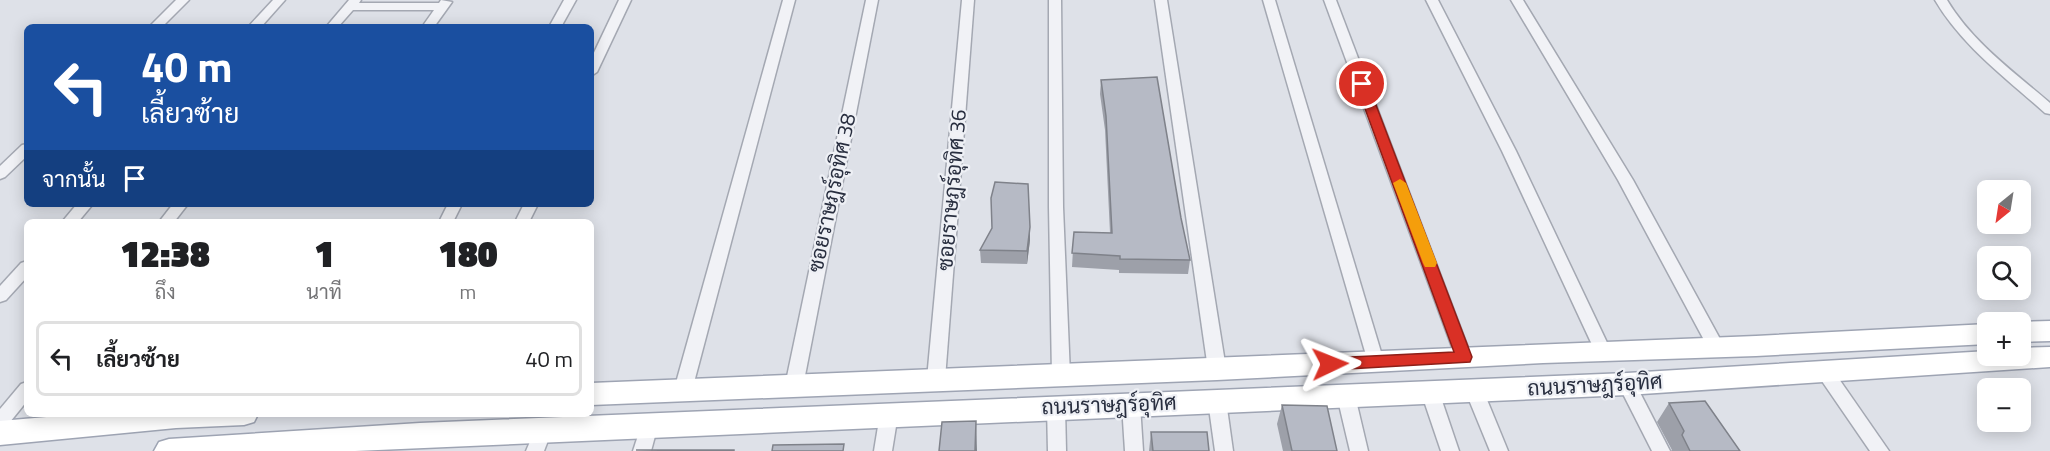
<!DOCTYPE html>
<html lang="th">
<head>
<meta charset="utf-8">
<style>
	:root { --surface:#fff; --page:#f2f2f2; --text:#202124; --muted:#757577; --line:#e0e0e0 }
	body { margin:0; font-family:"Titillium Web",Sarabun,sans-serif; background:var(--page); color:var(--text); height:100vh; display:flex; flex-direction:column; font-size:22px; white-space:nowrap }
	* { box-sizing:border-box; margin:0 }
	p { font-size:20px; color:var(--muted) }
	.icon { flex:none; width:33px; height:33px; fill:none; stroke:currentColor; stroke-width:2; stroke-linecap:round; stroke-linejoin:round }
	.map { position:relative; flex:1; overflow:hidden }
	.panel { position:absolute; left:24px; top:219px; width:570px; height:198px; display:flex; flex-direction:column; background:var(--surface); border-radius:9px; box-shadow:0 3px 15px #0003 }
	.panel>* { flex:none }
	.top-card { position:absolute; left:24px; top:24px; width:570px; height:183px; border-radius:9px; box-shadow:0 3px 15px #0003; background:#1a4fa0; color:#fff; overflow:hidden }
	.needle { width:39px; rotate:210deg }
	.fabs { position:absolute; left:1977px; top:180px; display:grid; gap:12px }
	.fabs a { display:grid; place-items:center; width:54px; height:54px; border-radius:9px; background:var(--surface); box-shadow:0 3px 15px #0003; font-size:30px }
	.pin { position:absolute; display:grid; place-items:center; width:51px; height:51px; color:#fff; margin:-26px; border:3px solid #fff; border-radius:50%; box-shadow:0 2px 6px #0007 }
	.me { position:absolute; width:66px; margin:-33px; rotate:88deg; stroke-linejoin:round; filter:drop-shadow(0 0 4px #0008) }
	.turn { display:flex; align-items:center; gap:21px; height:126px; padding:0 18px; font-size:27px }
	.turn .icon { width:78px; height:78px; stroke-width:2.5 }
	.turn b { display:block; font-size:42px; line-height:51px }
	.then { display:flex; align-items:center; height:57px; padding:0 18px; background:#0003; gap:12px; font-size:22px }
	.eta { display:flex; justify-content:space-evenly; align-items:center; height:102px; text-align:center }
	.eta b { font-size:36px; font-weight:800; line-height:42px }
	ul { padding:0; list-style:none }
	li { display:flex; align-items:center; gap:18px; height:75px; margin:0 12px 9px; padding:0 6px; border:3px solid var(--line); border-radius:9px }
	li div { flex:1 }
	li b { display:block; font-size:22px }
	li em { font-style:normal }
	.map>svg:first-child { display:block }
</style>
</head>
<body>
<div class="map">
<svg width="2050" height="451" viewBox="0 0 2050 451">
	<rect width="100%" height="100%" fill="#dee1e8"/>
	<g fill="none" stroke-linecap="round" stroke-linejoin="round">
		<!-- minor casing -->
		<g stroke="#a4a8b2" stroke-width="3">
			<g id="minor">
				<path d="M176 0H189L162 27H149Z"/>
				<path d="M273 0H285L261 27H248Z"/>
				<path d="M349 0H361L359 3H439L441 0 452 2 434 27H422L434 10H353L338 27H326Z"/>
				<path d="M564 0H576L561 27H549Z"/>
				<path d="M619 0H631L597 72 591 76V59Z"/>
				<path d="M783 0H795L692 390 689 395 683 397 677 395 674 390Z"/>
				<path d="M866 0H878L803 386 800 391 794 393 788 391 785 386Z"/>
				<path d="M962 0H974L945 379 942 384 936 386 930 384 927 379Z"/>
				<path d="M1049 0H1061L1063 207 1070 375 1067 380 1061 382 1055 380 1052 375 1049 207Z"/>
				<path d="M1155 0H1167L1226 369 1223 374 1217 376 1211 374 1208 369Z"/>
				<path d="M1263 0H1275L1384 362 1382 367 1376 369 1370 367 1368 362Z"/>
				<path d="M1324 0H1336L1472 358 1470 363 1464 364 1458 363 1456 358Z"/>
				<path d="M1426 0H1438L1516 151 1611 351 1609 356 1603 357 1597 356 1595 351 1502 151Z"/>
				<path d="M1511 0H1523L1633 180 1725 348 1723 353 1717 354 1711 353 1618 180Z"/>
				<path d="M1935 0H1947C1972 42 2014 72 2050 103V114L2045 113C2006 78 1962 46 1935 0Z"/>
				<path d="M27 144V156L5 177 0 179V166L22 145Z"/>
				<path d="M77 204H93L78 222H62Z"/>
				<path d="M173 204H188L174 222H159Z"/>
				<path d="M448 204H462L453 222H439Z"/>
				<path d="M524 204H538L529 222H515Z"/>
				<path d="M27 261V277L6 300 0 302V286L21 263Z"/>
				<path d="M1824 364 1830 366 1889 451H1870L1815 371 1818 366Z"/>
				<path d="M1627 377 1633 379 1670 451H1652L1618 384 1621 379Z"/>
				<path d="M27 382V401L6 427 0 429V409L21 384Z"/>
				<path d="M1474 383 1480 385 1483 390 1508 451H1490L1465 390 1468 385Z"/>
				<path d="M1430 385 1436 387 1439 392 1459 451H1441L1421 392 1424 387Z"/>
				<path d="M1346 389 1352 391 1355 396 1368 451H1350L1337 396 1340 391Z"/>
				<path d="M1217 394 1223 396 1226 401 1233 451H1215L1208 401 1211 396Z"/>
				<path d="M1131 398 1137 400 1140 405 1143 451H1125L1122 405 1125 400Z"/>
				<path d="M1056 400 1062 402 1065 407 1066 451H1048L1047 407 1050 402Z"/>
				<path d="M889 407 895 409 898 414 892 451H874L880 414 883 409Z"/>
				<path d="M649 418 655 420 658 425 651 451H633L643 420Z"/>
				<path d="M543 423 549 425 552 430 544 451H526L537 425Z"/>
			</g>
		</g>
		<!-- primary casing -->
		<g stroke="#9ea4b3" stroke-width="3">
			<g id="primary">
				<path d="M2050 321V341L2020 342V322H2019Z"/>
				<path d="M1988 324V344L1756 356 1543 363 1217 380 591 405V383L1756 336Z"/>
				<path d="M2050 347V367L1627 395 355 451H154L159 442 169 439 420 423 1627 373 1988 351V356H2020V348Z"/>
				<path d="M81 414H258L254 422 244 425 176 428 0 445V421Z"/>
			</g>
		</g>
		<!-- minor -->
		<use href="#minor" fill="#f1f2f6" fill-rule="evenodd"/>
		<!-- primary -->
		<use href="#primary" fill="#fff" fill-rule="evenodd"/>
	</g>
	<!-- wall -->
	<g fill="#9da0a9">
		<path d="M1101 80 1181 218 1190 260 1188 274 1119 273V270L1072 267 1074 232 1110 233 1105 130 1100 94Z"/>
		<path d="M1030 227V240L1027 264 981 263 980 250Z"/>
		<path d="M1669 403 1740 451H1671L1672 450 1657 422Z"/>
		<path d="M1282 405 1337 451H1283L1277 424Z"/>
		<path d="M1151 432 1209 451H1149Z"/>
	</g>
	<!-- shaded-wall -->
	<g fill="#7f828a">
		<path d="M1030 227V240L1027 264V251Z"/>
		<path d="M976 421 977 451H975Z"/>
	</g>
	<!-- building -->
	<g fill="#b6bac5" stroke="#7f828a" stroke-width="1.5">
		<path d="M1157 77 1181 218 1190 260 1120 259V256L1072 253 1074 232 1112 233 1106 116 1101 80Z"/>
		<path d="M995 182 1028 184 1030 227 1027 251 980 250 992 228 991 198Z"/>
		<path d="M1705 401 1740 451H1690L1682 435 1684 431 1669 403Z"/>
		<path d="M1282 405 1327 406 1337 451H1292Z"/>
		<path d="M976 421 975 451H939L942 422Z"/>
		<path d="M1151 432H1207L1209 451H1153Z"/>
		<path d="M844 444 843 451H772L773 445Z"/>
		<path d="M636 450H734V451Z"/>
	</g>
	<!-- route -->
	<path fill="#d93025" stroke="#8d1f18" stroke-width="1.5" d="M1362 80 1368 84 1472 357 1470 362 1330 370 1325 368 1323 364 1325 360 1330 358 1454 352 1356 84Z"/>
	<!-- slow -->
	<path fill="#f59e0b" d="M1400 179 1406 183 1437 263 1435 267H1425L1423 263 1393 183Z"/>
	<g text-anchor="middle" stroke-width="4.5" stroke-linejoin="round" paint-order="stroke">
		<!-- street labels -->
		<g font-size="21" fill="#282e3f" stroke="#eef0f5">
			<text transform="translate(952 190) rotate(-85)" y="7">ซอยราษฎร์อุทิศ 36</text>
			<text transform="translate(832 193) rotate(-78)" y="7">ซอยราษฎร์อุทิศ 38</text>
			<text transform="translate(1595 385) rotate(-3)" y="7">ถนนราษฎร์อุทิศ</text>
			<text transform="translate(1109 405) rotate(-2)" y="7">ถนนราษฎร์อุทิศ</text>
		</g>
	</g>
</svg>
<div class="fabs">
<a><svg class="needle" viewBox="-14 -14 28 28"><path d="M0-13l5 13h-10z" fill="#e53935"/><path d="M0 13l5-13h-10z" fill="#757577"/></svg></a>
<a><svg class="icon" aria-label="search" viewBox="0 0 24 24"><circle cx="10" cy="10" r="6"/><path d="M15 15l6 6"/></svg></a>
<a>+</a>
<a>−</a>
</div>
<div class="pin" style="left:1362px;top:84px;background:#d93025"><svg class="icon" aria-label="arrive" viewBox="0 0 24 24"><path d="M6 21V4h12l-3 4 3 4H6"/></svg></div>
<svg class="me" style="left:1330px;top:364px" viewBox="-20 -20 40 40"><path d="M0-17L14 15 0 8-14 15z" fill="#d93025" stroke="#fff" stroke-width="4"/></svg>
<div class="top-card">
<div class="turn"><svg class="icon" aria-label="left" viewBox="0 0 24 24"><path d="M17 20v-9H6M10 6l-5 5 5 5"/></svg><div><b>40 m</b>เลี้ยวซ้าย</div></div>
<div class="then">จากนั้น<svg class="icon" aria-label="arrive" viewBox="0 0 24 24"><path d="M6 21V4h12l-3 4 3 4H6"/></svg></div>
</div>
<section class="panel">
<div class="eta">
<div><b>12:38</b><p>ถึง</p></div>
<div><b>1</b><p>นาที</p></div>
<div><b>180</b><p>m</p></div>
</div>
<ul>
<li><svg class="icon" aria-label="left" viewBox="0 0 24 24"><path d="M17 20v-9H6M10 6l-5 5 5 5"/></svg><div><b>เลี้ยวซ้าย</b></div><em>40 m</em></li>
</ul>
</section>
</div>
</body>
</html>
